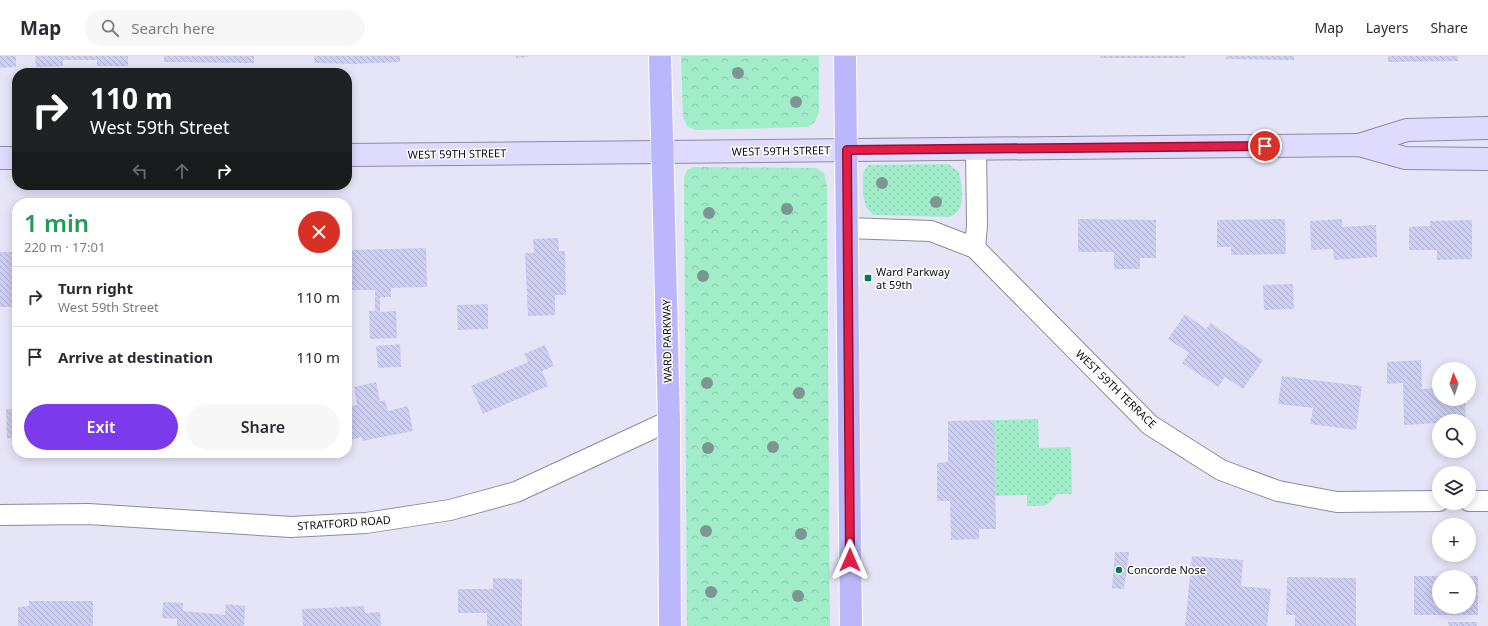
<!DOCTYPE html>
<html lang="en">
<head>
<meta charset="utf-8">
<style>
	:root { --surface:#fff; --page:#f7f7f7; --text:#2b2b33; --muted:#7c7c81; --line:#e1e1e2; --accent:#7c3aed }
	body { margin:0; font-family:"Noto Sans",sans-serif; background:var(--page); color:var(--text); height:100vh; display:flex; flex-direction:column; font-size:15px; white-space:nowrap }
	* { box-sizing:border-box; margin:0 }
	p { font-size:13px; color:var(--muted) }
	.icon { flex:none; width:22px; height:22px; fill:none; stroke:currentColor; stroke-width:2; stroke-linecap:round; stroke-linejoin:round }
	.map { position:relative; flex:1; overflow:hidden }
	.panel { position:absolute; left:12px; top:142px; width:340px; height:260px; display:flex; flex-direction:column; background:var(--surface); border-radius:16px; box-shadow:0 2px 10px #0003 }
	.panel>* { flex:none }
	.hud { position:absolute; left:12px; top:12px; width:340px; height:122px; border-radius:16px; box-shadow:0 2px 10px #0003; background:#202124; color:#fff; overflow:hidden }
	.needle { width:26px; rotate:357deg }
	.tools { position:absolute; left:1432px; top:306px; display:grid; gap:8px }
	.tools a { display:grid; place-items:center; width:44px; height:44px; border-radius:50%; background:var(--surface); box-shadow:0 2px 10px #0003; font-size:20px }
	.pin { position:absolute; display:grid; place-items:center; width:34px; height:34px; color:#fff; margin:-17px; border:2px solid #fff; border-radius:50%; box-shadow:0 1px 4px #0007 }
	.me { position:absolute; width:44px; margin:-22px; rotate:0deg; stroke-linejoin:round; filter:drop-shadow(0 0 3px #0008) }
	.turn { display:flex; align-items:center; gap:14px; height:84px; padding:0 12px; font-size:18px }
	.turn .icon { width:52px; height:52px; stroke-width:2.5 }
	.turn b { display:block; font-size:28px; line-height:34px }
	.lanes { display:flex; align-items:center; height:38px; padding:0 12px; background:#0003; justify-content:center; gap:20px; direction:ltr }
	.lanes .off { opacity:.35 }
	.round { display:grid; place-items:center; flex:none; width:42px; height:42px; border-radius:21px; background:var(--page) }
	.headline { display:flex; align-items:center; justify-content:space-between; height:68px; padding:0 12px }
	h1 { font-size:24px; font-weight:600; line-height:30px; color:#1e9e55 }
	.button { display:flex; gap:8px; margin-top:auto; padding:8px 12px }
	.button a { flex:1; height:46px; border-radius:24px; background:var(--accent); color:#fff; font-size:16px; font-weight:600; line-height:46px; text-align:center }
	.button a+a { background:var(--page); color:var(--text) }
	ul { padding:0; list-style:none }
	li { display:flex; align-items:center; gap:12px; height:60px; padding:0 12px; border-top:1px solid var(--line) }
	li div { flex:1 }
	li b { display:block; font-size:15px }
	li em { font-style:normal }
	header { display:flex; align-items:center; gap:24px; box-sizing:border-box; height:56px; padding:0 20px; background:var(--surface); border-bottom:1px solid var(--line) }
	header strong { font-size:19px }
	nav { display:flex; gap:22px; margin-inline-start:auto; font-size:14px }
	.search { width:280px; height:36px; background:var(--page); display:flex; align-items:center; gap:10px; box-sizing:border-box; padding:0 14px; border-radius:22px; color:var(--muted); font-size:15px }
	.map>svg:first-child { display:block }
</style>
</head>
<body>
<header>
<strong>Map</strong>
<div class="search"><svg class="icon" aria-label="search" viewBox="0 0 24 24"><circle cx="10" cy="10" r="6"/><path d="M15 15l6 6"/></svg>Search here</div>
<nav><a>Map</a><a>Layers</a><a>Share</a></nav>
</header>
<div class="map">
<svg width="1488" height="570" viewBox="0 0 1488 570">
	<defs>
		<pattern id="grass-dots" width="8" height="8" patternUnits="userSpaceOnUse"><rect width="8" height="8" fill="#a2edc9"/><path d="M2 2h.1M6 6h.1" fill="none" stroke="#8acaac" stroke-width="1.8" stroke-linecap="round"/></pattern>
		<pattern id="park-crowns" width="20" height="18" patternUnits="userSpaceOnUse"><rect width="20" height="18" fill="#a2edc9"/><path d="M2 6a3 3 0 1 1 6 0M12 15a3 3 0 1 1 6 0" fill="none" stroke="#8acaac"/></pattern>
		<pattern id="building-back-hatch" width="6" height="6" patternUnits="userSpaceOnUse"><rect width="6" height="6" fill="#cdcef1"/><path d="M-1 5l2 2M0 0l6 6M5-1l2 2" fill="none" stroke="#afb0ce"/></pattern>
	</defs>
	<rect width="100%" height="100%" fill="#e5e5f7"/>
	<!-- grass -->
	<g fill="url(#grass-dots)">
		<path d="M948 108 959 116C961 127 965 145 958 155 956 158 952 160 950 161L873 159 866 151 863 138V117L868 109Z"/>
		<path d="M1038 363 1039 392 1071 391 1072 438H1057C1048 452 1042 450 1027 450V439L995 440 994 364Z"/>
	</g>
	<!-- park -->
	<g fill="url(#park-crowns)">
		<path d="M681 0H819V56L815 66 808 71 695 74 687 70 683 61Z"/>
		<path d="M694 111 816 112 824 117 827 130 830 570H687L684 122 687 114Z"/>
	</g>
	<!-- building -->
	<g fill="url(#building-back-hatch)">
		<path d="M0 0H16V11L0 12Z"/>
		<path d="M35 0H128V10H97V4H63V10L36 11Z"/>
		<path d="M164 0H254V7L164 6Z"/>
		<path d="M314 0H400V6L354 8 314 7Z"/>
		<path d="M516 0H528V1L516 2Z"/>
		<rect x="1100" y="0" width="85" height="2"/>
		<path d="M1226 0H1294V4L1226 3Z"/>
		<path d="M1388 0H1458V5L1388 6Z"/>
		<path d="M1078 163 1156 164V202H1140V213H1114V196H1078Z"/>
		<path d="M1285 163 1286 198 1231 199V191H1217V164Z"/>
		<path d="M1342 163V171L1376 169 1377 201 1334 204 1333 193 1311 194 1310 165Z"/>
		<path d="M1472 164V203L1437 204V194H1409V171L1430 170V165Z"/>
		<path d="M558 182 559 195H565L566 239H555V259L528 260 525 197H534L533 183Z"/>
		<path d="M426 192 427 231 391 232V241H380V256L396 255 397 282 370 283 369 255H375V234H352L351 194Z"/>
		<rect x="0" y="196" width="17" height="55"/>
		<path d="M1293 228 1294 253 1264 254 1263 229Z"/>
		<path d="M488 248V273L458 274 457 249Z"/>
		<path d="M1185 258 1206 273 1211 267 1263 304 1243 333 1225 321 1218 331 1182 307 1189 297 1168 283Z"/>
		<path d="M400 288 401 311 378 312 376 290Z"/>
		<path d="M545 289 554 310 542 315 548 330 483 358 471 330 528 306 524 298Z"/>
		<path d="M1421 304 1422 333 1439 332V343H1465L1466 365H1439V367L1404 369 1403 327 1387 328V306Z"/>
		<path d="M1282 320 1362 330 1356 374 1310 368 1313 352 1278 348Z"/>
		<path d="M376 326 380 345 385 344 388 355 408 350 413 375 362 385 361 381 350 384 347 369V351L357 349 354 331Z"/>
		<path d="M6 353H17V382H7Z"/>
		<path d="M994 364 996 473H979V483L951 484 950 445H937V407L948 406V365Z"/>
		<path d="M1115 496H1129L1124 533 1112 532Z"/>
		<path d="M1192 500 1243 504 1241 530 1271 533 1267 570H1185Z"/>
		<path d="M1414 520H1439V551H1469V520H1478V559H1414Z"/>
		<path d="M1287 521 1356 522V570H1295V559H1286Z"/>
		<path d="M493 522 522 523V570H487V557H458V533H493Z"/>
		<path d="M29 545H93V570H18V551L29 550Z"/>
		<path d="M163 546 183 547V555L225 559 226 548 245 550 244 570H177V563L162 562Z"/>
		<path d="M364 550 365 557 380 556 381 570H303L302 553Z"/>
		<path d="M1448 566H1477V570H1449Z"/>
	</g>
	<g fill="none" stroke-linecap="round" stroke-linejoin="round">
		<!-- street casing -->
		<g stroke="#8c8c9c" stroke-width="22">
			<g id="street">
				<path d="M847 172 931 175 975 192 1150 369 1221 414 1278 435 1337 446 1439 445"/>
				<path d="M975 192 977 169 976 93"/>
				<path d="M1469 445H1488"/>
				<path d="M0 459 88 458 291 471 366 467 450 454 516 436 669 365"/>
			</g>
		</g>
		<!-- secondary casing -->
		<g stroke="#8c8c9c" stroke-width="24">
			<g id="secondary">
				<path d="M1359 89 1407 74 1488 72"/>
				<path d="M347 99 1359 89 1405 102 1488 103"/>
				<path d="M0 102H17"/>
			</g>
		</g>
		<!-- primary casing -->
		<g stroke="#fff" stroke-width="24">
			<g id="primary">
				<path d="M660 0 669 365 670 570"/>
				<path d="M845 0 851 570"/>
			</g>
		</g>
		<!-- street -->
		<use href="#street" stroke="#fff" stroke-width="20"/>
		<!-- secondary -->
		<use href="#secondary" stroke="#dedbfe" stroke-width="22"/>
		<!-- primary -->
		<use href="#primary" stroke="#bcb7fd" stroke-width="22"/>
	</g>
	<!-- trees -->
	<g fill="#7e9693">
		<circle cx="738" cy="17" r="6"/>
		<circle cx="796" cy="46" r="6"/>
		<circle cx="882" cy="127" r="6"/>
		<circle cx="936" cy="146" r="6"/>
		<circle cx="787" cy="153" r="6"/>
		<circle cx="709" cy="157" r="6"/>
		<circle cx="703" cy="220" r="6"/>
		<circle cx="707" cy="327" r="6"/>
		<circle cx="799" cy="337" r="6"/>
		<circle cx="773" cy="391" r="6"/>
		<circle cx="708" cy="392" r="6"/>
		<circle cx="706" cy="475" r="6"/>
		<circle cx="801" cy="478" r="6"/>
		<circle cx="711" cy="536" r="6"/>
		<circle cx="798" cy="540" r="6"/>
	</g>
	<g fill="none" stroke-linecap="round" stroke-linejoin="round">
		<!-- route casing -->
		<g stroke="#92132f" stroke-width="10">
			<path id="route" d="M850 504 847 94 1265 90"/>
		</g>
		<!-- route -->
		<use href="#route" stroke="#e11d48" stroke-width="7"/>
	</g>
	<!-- markers -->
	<g fill="#067854" stroke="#fff" stroke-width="1.5">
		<rect x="864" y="218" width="8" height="8" rx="2"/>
		<circle cx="1119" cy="514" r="4"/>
	</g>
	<g text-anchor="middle" stroke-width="3" stroke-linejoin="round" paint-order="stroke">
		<!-- street labels -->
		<g font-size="11" fill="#0c0c12" stroke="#fff">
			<text transform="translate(781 95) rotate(-1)" y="4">WEST 59TH STREET</text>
			<text transform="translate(457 98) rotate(-1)" y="4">WEST 59TH STREET</text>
			<text transform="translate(667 285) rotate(-91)" y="4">WARD PARKWAY</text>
			<text transform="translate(1116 333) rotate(44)" y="4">WEST 59TH TERRACE</text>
			<text transform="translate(344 467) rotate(-4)" y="4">STRATFORD ROAD</text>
		</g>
		<!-- poi labels -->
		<g font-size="11" fill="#0c0c12" stroke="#fff" text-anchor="start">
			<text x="876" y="220">Ward Parkway<tspan x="876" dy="13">at 59th</tspan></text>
			<text x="1127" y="518">Concorde Nose</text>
		</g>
	</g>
</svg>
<div class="tools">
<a><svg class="needle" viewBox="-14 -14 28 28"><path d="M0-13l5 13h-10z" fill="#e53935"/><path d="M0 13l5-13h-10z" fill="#7c7c81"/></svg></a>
<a><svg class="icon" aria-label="search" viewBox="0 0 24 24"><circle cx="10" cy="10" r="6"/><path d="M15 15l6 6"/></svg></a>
<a><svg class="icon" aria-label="layers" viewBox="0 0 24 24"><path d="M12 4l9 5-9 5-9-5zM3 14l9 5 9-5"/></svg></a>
<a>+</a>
<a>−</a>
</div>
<div class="pin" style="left:1265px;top:90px;background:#d93025"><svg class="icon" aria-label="arrive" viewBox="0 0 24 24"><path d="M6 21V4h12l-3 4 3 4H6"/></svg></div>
<svg class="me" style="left:850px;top:504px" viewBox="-20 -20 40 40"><path d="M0-17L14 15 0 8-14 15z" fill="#e11d48" stroke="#fff" stroke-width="4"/></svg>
<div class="hud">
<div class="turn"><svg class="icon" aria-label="right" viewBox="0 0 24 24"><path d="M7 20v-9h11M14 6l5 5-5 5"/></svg><div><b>110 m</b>West 59th Street</div></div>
<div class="lanes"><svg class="icon off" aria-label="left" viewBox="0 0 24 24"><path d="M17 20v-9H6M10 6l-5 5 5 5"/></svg><svg class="icon off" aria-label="ahead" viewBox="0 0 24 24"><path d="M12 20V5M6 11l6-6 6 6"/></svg><svg class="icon" aria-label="right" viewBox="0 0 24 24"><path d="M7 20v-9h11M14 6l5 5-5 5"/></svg></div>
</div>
<section class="panel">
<div class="headline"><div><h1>1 min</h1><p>220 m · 17:01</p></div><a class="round" style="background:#d93025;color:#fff"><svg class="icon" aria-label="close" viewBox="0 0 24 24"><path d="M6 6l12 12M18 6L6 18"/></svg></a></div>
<ul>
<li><svg class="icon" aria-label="right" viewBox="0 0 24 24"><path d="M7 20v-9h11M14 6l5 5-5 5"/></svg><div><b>Turn right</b><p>West 59th Street</p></div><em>110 m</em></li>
<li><svg class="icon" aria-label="arrive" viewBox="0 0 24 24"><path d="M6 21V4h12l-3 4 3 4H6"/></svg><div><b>Arrive at destination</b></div><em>110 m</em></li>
</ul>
<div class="button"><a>Exit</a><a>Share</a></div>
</section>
</div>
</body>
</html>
